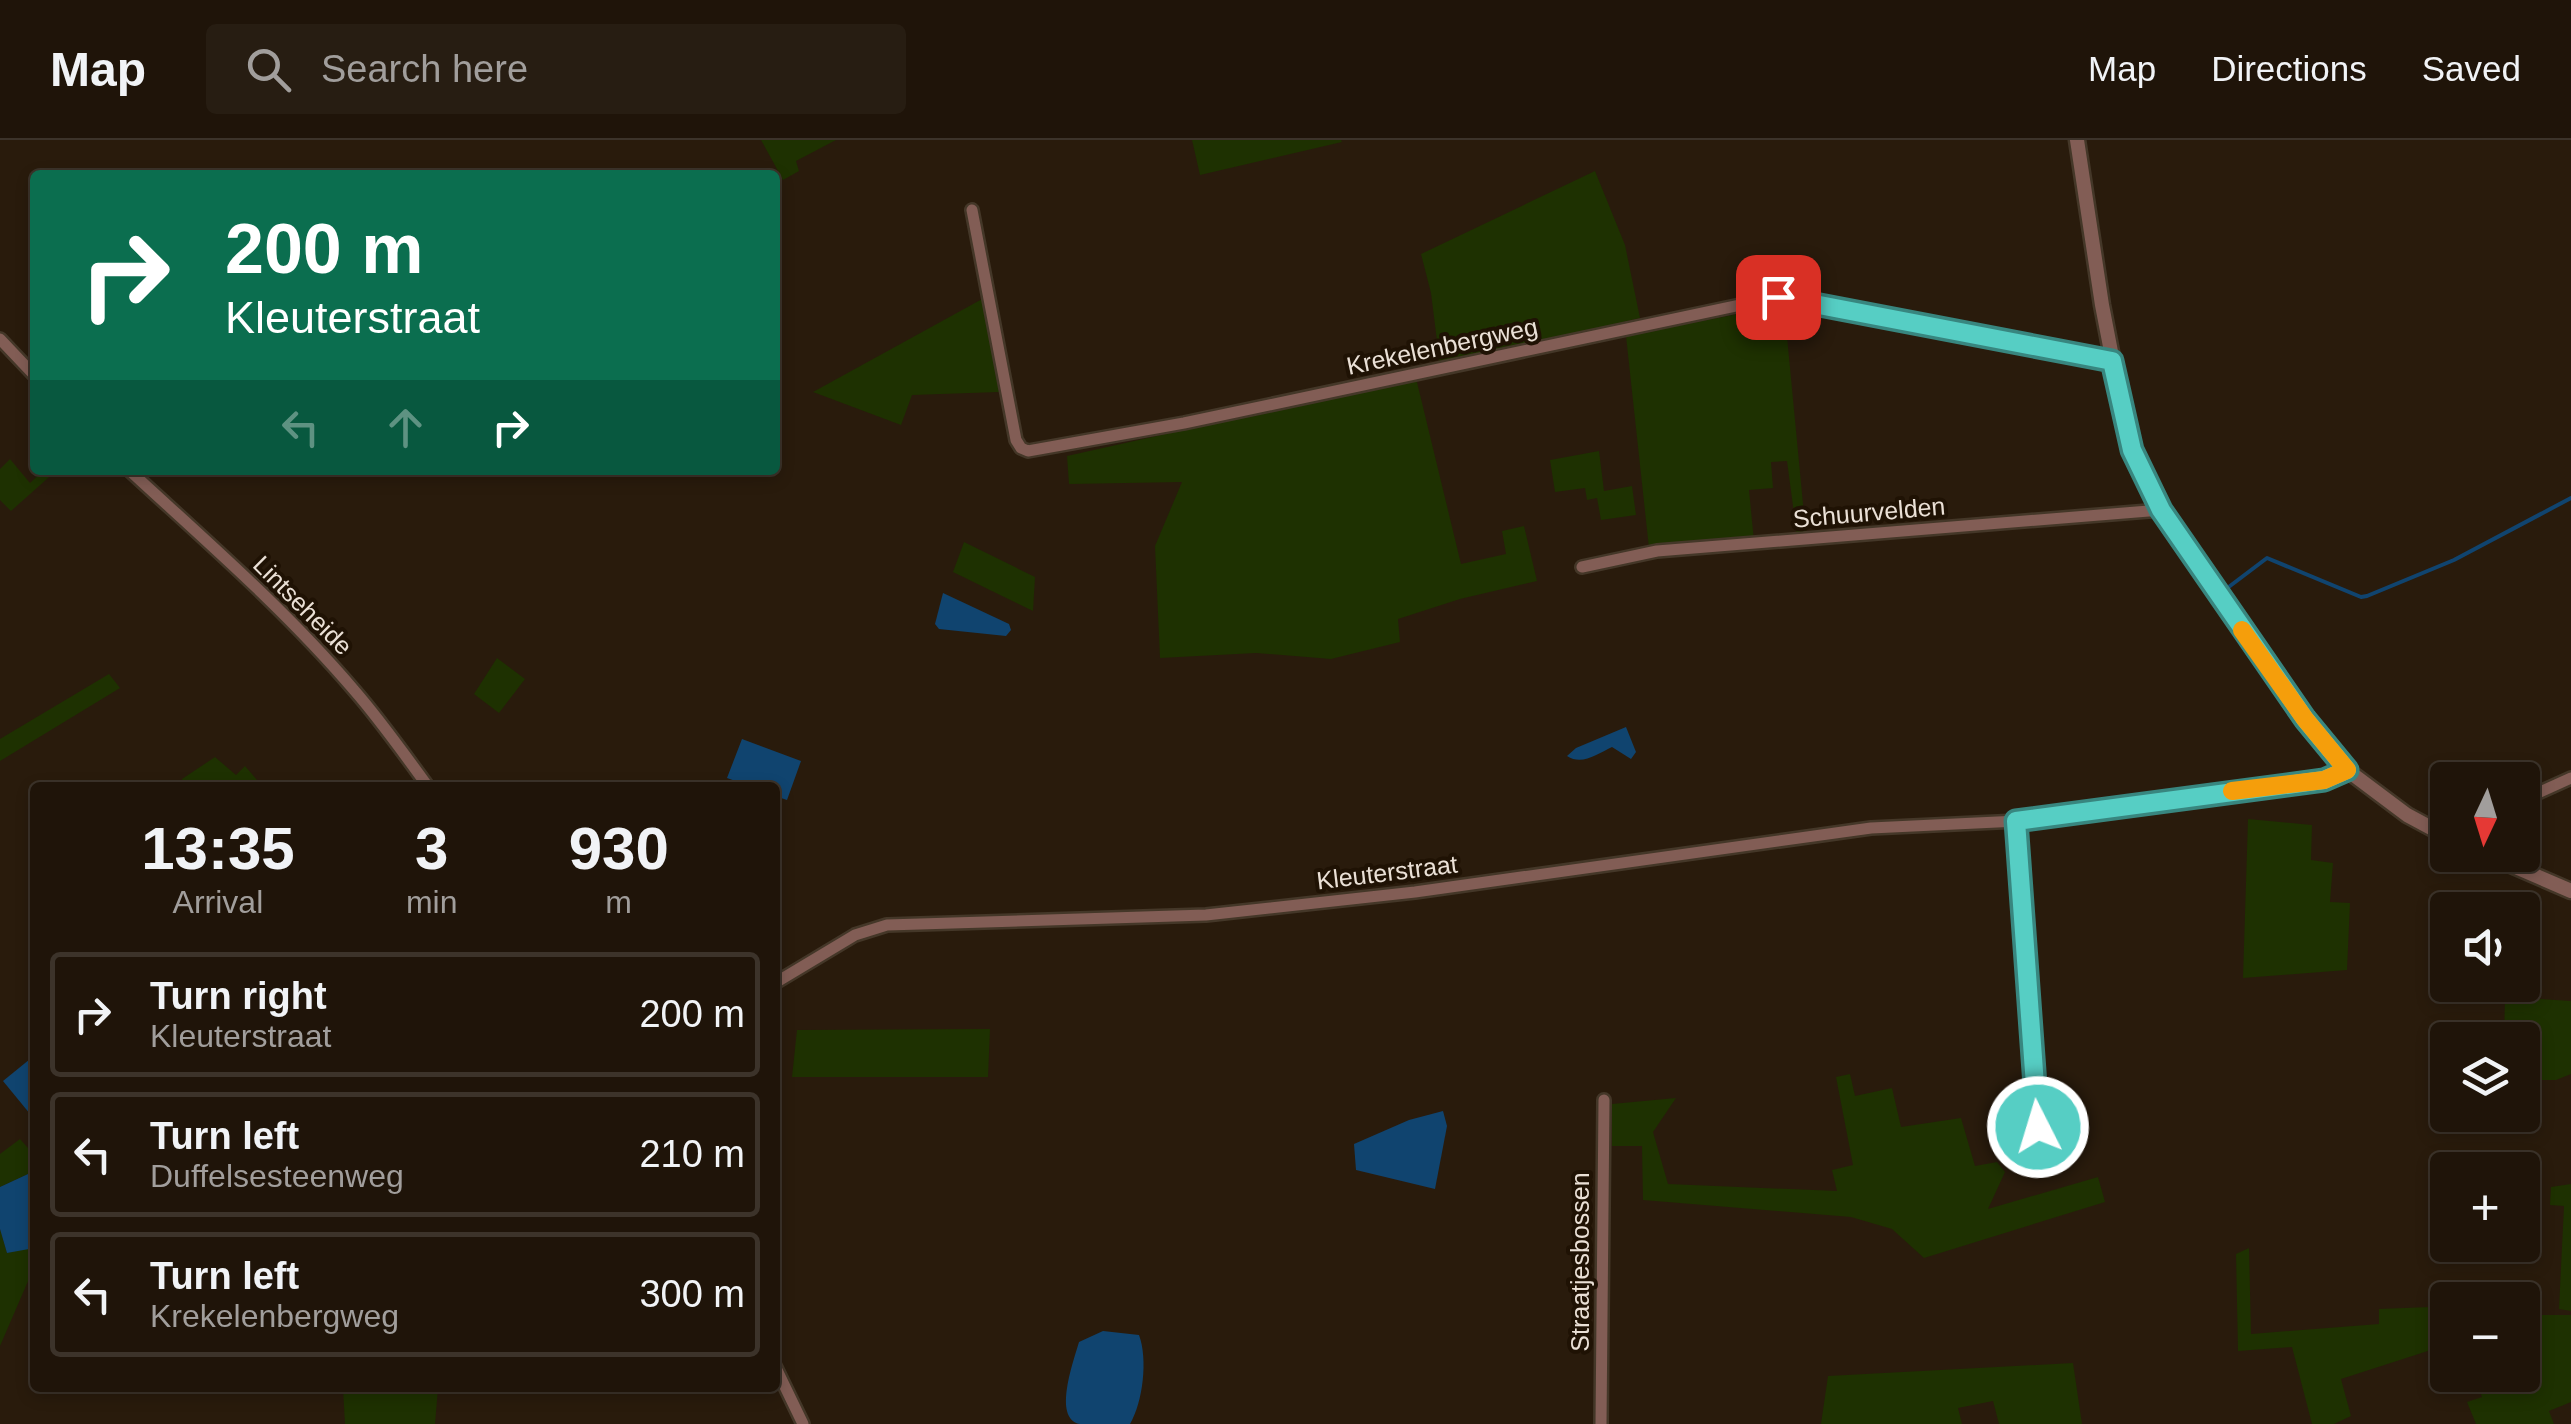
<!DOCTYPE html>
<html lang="en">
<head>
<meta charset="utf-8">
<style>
	:root { --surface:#1f1409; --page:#271d12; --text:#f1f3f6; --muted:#a19e9c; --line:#3c332a }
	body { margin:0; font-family:Arial,sans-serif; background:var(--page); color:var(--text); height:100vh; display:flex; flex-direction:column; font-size:38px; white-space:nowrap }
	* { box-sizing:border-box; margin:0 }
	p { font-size:32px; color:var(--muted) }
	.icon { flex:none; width:55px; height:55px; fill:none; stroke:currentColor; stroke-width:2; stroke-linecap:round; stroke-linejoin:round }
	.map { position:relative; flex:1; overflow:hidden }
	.drawer { position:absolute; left:30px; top:642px; width:750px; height:610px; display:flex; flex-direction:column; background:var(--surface); border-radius:10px; box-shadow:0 5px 15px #0003,0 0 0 2px var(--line) }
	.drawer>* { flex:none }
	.guide { position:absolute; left:30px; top:30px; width:750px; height:305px; border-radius:10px; box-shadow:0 5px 15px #0003,0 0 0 2px var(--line); background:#0b6e4f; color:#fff; overflow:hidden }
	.needle { width:65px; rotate:184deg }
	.tools { position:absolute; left:2430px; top:622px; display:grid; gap:20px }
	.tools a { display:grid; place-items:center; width:110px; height:110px; border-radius:10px; background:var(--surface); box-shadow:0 5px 15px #0003,0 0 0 2px var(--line); font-size:50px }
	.pin { position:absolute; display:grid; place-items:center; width:85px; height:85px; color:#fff; margin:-42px; border-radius:20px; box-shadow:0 5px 15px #0006 }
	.me { position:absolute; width:110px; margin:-55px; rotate:355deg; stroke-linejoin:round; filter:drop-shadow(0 0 8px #0008) }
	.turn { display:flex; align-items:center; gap:35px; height:210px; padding:0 30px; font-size:45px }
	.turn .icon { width:130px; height:130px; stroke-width:2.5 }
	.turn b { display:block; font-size:70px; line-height:85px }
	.lanes { display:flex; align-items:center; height:95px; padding:0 30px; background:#0003; justify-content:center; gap:50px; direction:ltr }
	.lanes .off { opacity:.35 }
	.eta { display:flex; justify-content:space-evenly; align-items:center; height:170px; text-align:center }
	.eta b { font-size:60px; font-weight:800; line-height:70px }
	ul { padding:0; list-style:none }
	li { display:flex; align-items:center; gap:30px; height:125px; margin:0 20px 15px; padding:0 10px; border:5px solid var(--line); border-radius:10px }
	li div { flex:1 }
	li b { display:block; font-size:38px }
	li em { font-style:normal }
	header { display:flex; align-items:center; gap:60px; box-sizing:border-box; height:140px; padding:0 50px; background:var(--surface); border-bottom:2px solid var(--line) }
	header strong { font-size:48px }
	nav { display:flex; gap:55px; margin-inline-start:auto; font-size:35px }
	.search { width:700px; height:90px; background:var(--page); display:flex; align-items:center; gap:25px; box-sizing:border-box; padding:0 35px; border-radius:10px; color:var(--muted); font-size:38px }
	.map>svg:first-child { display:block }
</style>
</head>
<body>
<header>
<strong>Map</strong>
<div class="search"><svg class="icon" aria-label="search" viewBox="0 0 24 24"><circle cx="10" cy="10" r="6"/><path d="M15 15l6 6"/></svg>Search here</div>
<nav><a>Map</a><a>Directions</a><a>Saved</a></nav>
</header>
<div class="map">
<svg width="2571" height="1284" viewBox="0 0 2571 1284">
	<rect width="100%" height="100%" fill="#291b0c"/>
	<!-- green -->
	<g fill="#1e3101">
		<path d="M761 0H836L796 21 799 31 783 40Z"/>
		<path d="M1192 0H1341L1342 2 1200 35Z"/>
		<path d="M1595 31 1625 105 1640 178 1440 225 1431 153 1421 114Z"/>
		<path d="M984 158 999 252 912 255 901 285 813 252Z"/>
		<path d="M1784 165 1806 395 1797 396 1787 321 1771 322 1773 348 1749 350 1754 401 1649 408 1626 196Z"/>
		<path d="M1416 238 1461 424 1506 414 1502 391 1524 386 1537 441 1460 459 1398 479 1400 502 1331 519 1256 513 1160 518 1155 406 1182 342 1069 344 1067 316Z"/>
		<path d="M1599 311 1604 351 1632 346 1636 375 1601 380 1597 358 1587 360 1585 348 1555 352 1550 320Z"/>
		<path d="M10 319 30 343 44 330H57L11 371 0 360V329Z"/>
		<path d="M964 402 1035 437 1033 471 953 432Z"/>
		<path d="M497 518 525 539 499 573 474 554Z"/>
		<path d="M109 534 120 548 0 621V599Z"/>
		<path d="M215 617 236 635 245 626 263 647H185L182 639Z"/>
		<path d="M2248 679 2312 685 2311 720 2333 723 2330 762 2350 763 2347 830 2243 838Z"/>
		<path d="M2505 857 2571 861V934L2556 940H2523L2522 900H2504Z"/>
		<path d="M990 889 988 937H792L797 890Z"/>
		<path d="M1850 934 1855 956 1892 948 1901 987 1961 978 1975 1026 1997 1022 2005 1032 1988 1069 2098 1037 2105 1062 1924 1118 1892 1089 1851 1077 1643 1060 1642 1006H1612V964L1676 958 1653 992 1668 1044 1837 1051 1832 1030 1853 1025 1836 937Z"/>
		<path d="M20 999 35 1016V1036L28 1034 0 1047V1014Z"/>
		<path d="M2571 1044V1171L2559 1169 2564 1066 2550 1065 2551 1047Z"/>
		<path d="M0 1089 7 1113 29 1108 35 1092V1125L0 1206Z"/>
		<path d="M2249 1108 2251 1194 2379 1184V1169L2430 1167 2434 1209 2341 1239 2351 1276 2334 1284H2312L2292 1207 2238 1211 2236 1114Z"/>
		<path d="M2523 1175H2571V1262L2549 1271 2554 1284H2476L2467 1262 2482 1257 2474 1235H2522Z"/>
		<path d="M2073 1223 2082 1284H1999L1993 1261 1958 1268 1962 1284H1821L1828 1236Z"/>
		<path d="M343 1248H438L435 1284H345Z"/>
	</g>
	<!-- water -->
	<g fill="#10446f">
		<path d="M943 453 1009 484 1011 490 1006 496 939 489 935 484Z"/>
		<path d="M1626 587 1636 612 1631 619 1612 607C1597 614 1582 626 1567 616L1576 608Z"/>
		<path d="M742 599 801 621 787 660 775 656V648L752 647 727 638Z"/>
		<path d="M35 915V980L3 941Z"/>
		<path d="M1443 971 1447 986 1435 1049 1356 1030 1354 1004 1409 980Z"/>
		<path d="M28 1034 35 1036V1092L29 1109 7 1113 0 1089V1047Z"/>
		<path d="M1103 1191 1139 1195C1148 1219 1143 1262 1130 1284 1115 1284 1096 1284 1080 1284 1052 1279 1074 1220 1079 1202Z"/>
	</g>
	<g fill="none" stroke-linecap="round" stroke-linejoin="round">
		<!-- stream -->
		<path stroke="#10446f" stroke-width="4" d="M2226 449 2267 418 2361 457 2367 456 2454 420 2571 358"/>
		<!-- minor casing -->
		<g stroke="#443728" stroke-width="16">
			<g id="minor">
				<path d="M972 70 1016 300 1021 308 1028 311 1184 283 1778 157 2111 221"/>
				<path d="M0 199 35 236"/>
				<path d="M129 330C206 401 286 470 354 550 381 581 405 615 429 648"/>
				<path d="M1582 427 1657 411 2161 370"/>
				<path d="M2522 660 2571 638"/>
				<path d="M2016 681 2041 1016"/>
				<path d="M775 843 855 795 887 785 1206 775 1415 752 1871 688 2038 680 2177 657 2324 640 2347 630"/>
				<path d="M775 1226 803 1284"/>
				<path d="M1601 1284 1604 960"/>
			</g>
		</g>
		<!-- tertiary casing -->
		<g stroke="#443728" stroke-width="19">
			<g id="tertiary">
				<path d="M2077 0 2102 165 2124 279 2132 310 2161 370 2305 579 2347 630 2407 675 2448 697"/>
				<path d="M2488 715 2571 751"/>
			</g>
		</g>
		<!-- minor -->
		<use href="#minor" stroke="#825d55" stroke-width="11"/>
		<!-- tertiary -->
		<use href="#tertiary" stroke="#825d55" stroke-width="14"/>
	</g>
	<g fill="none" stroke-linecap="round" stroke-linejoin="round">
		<!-- route casing -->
		<g stroke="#38867f" stroke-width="25">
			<path id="route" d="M1778 157 2112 221 2132 310 2161 370 2305 579 2347 630 2324 640 2016 681 2038 987"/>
		</g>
		<!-- route -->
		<use href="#route" stroke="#56cec4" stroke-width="18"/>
		<!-- slow -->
		<path stroke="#f59e0b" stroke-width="18" d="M2232 651 2324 640 2347 630 2305 579 2242 490"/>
	</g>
	<g text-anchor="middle" stroke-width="8" stroke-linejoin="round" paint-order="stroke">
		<!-- street labels -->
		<g font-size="25" fill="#eae0d6" stroke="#1f1204">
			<text transform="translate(1442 206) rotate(-12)" y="9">Krekelenbergweg</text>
			<text transform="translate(1869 372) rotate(-5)" y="9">Schuurvelden</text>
			<text transform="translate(303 465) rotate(45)" y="9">Lintseheide</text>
			<text transform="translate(1387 732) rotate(-7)" y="9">Kleuterstraat</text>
			<text transform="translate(1580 1122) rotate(-90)" y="9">Straatjesbossen</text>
		</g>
	</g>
</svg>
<div class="tools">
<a><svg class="needle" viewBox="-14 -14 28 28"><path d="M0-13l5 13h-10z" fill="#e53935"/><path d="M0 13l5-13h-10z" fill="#a19e9c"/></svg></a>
<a><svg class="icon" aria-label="sound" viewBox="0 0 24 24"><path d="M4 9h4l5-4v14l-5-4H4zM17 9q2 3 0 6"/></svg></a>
<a><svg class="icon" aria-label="layers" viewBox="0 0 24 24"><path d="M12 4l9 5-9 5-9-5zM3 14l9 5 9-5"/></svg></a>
<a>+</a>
<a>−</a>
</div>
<div class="pin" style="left:1778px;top:157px;background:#d93025"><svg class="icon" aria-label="arrive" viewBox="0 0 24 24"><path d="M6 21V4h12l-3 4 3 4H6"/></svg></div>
<svg class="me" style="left:2038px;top:987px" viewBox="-20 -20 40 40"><circle r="17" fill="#56cec4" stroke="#fff" stroke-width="3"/><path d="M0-11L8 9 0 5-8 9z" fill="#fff"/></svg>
<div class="guide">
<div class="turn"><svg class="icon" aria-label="right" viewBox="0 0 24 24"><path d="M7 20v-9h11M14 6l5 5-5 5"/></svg><div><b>200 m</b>Kleuterstraat</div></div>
<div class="lanes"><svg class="icon off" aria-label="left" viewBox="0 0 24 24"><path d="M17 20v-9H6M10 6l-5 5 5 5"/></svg><svg class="icon off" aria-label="ahead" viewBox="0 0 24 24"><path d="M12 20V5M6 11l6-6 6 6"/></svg><svg class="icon" aria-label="right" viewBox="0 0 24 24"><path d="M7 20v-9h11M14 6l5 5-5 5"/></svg></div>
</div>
<section class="drawer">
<div class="eta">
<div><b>13:35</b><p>Arrival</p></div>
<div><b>3</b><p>min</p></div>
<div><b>930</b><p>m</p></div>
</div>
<ul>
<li><svg class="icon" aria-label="right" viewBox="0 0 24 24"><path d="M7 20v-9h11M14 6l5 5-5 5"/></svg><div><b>Turn right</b><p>Kleuterstraat</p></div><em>200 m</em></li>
<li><svg class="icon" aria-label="left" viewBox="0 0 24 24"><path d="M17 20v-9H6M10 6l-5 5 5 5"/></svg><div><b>Turn left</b><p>Duffelsesteenweg</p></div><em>210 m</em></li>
<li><svg class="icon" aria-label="left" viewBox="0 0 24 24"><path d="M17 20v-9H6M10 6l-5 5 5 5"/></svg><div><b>Turn left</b><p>Krekelenbergweg</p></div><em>300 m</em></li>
</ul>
</section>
</div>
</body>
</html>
